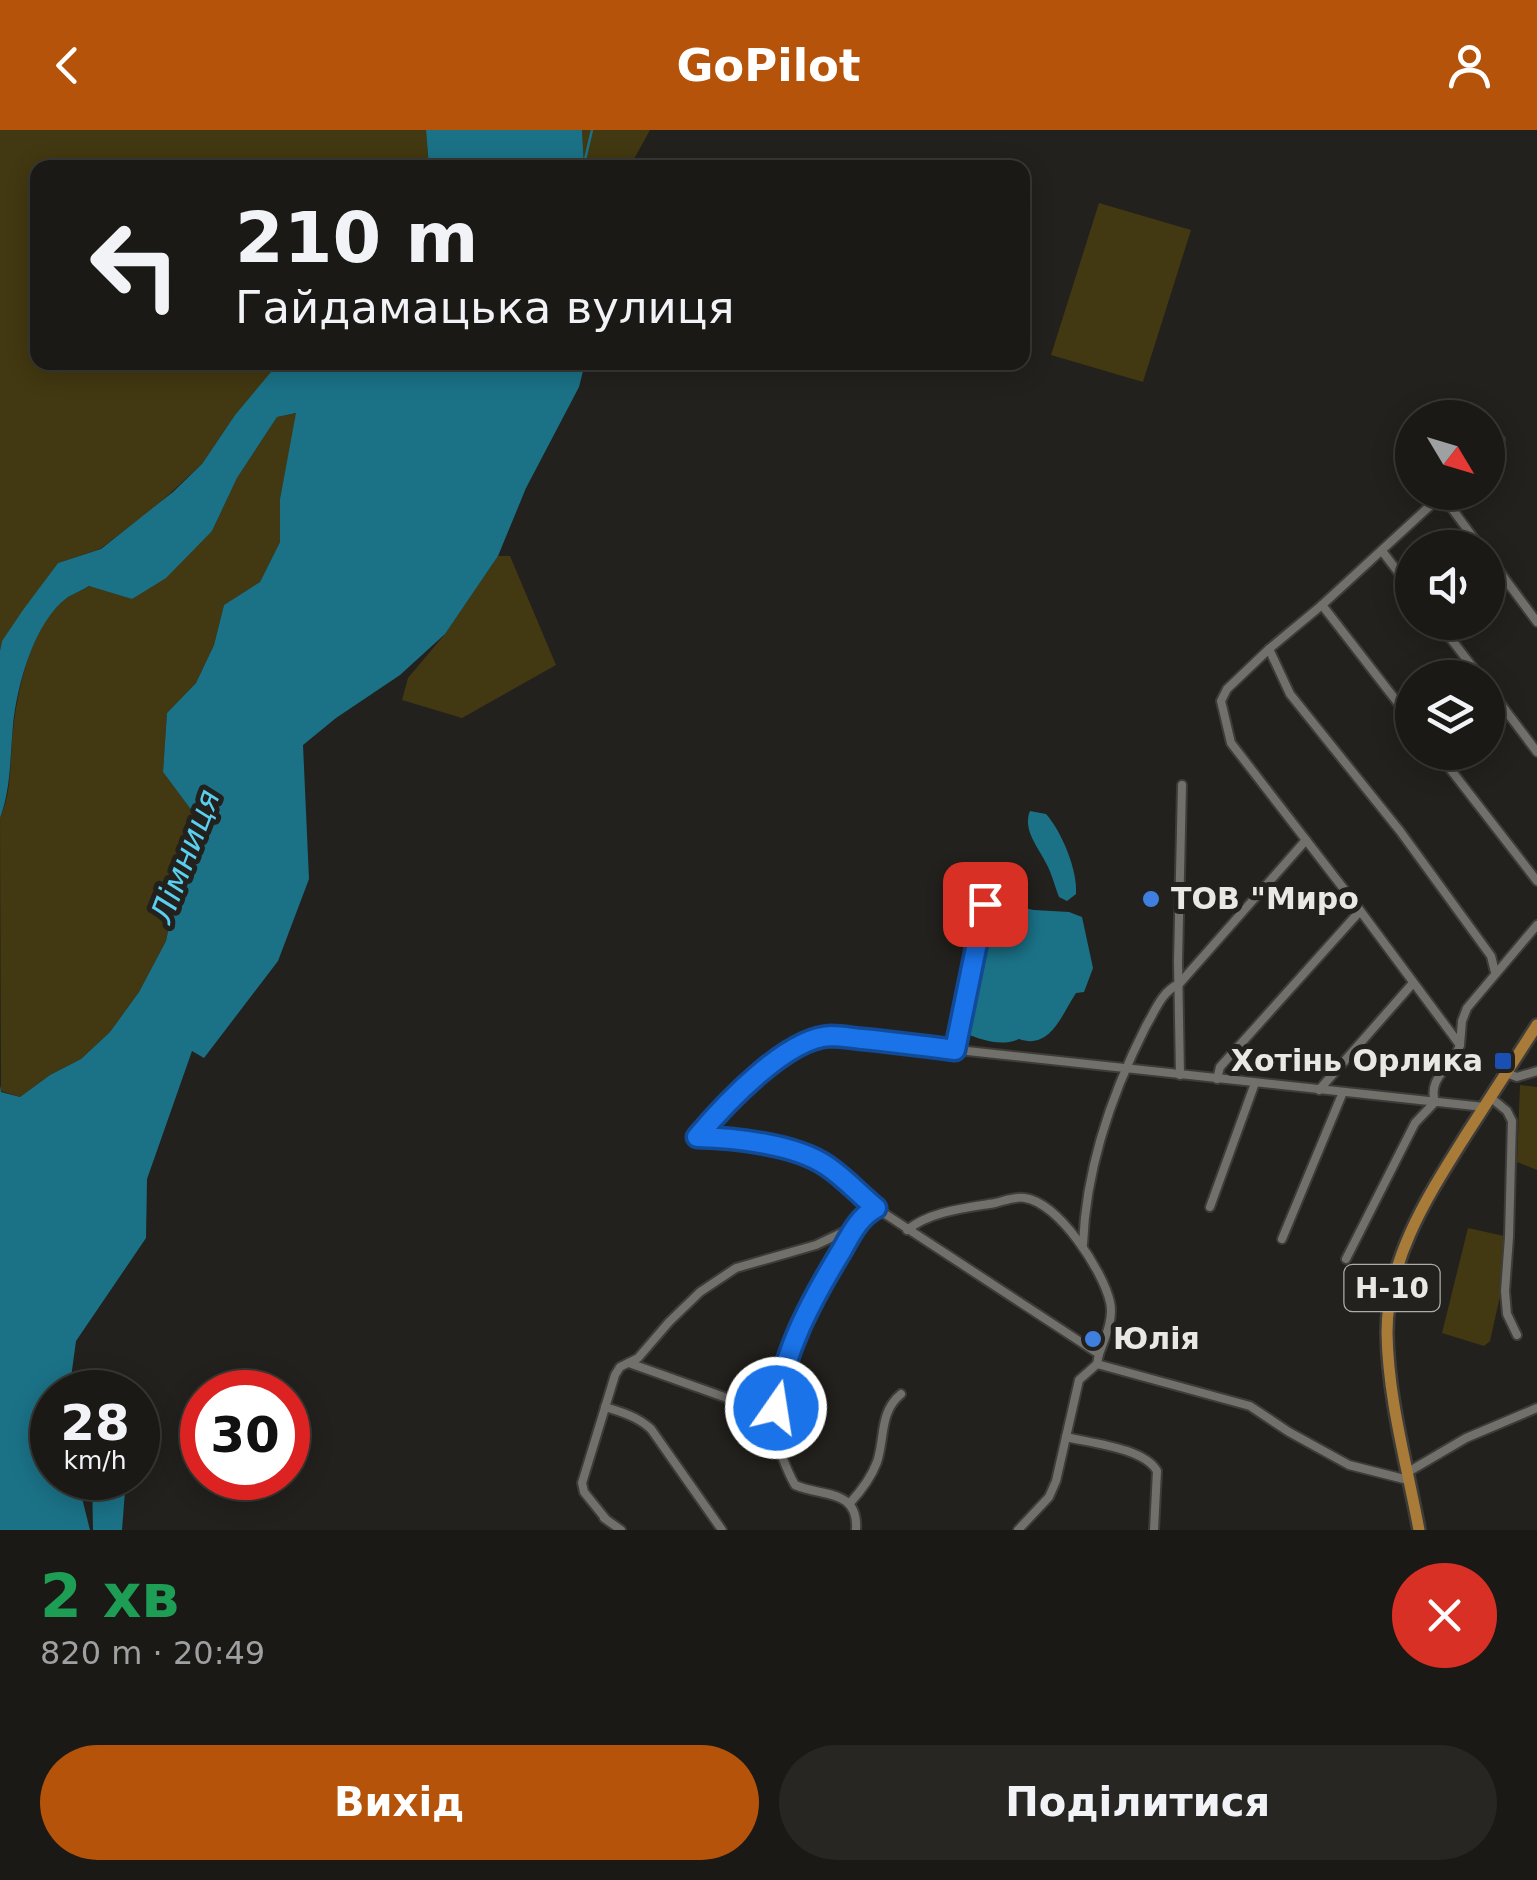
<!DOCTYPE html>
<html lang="uk">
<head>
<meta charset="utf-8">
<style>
	:root { --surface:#1a1916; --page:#272623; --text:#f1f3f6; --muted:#9fa0a1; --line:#383835; --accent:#b45309 }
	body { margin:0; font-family:"DejaVu Sans",sans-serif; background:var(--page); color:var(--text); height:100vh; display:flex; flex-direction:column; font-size:38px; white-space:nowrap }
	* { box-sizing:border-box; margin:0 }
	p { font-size:32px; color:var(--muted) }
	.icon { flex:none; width:55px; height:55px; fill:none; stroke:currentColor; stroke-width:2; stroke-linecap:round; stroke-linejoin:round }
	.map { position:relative; height:1400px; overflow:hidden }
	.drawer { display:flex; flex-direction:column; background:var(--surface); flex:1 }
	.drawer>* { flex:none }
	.hud { position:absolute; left:30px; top:30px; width:1000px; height:210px; border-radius:20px; box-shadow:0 5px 25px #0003,0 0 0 2px var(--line); background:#1a1916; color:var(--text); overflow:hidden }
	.needle { width:65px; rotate:128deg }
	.controls { position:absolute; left:1395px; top:270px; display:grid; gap:20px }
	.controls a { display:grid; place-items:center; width:110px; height:110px; border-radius:50%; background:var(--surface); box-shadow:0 5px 25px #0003,0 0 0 2px var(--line); font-size:50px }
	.speed { position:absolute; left:30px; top:1240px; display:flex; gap:20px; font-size:50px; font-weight:700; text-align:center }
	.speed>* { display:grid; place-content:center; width:130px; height:130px; border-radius:50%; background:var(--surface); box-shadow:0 5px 25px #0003,0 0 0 2px var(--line); line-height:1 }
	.speed small { font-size:25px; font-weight:400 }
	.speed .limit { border:15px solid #d22; background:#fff; color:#111 }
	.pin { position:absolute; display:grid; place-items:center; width:85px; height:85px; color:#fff; margin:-42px; border-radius:20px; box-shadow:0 5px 15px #0006 }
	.me { position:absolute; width:110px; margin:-55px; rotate:13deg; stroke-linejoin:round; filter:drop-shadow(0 0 8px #0008) }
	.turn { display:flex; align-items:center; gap:35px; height:210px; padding:0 40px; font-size:45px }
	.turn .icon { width:130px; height:130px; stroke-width:2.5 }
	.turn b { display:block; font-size:70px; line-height:85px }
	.round { display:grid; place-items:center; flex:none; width:105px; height:105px; border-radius:52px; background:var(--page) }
	.headline { display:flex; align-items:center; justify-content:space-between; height:170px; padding:0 40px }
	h1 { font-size:60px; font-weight:600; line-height:75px; color:#1e9e55 }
	.action { display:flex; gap:20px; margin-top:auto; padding:20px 40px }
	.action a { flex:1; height:115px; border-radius:60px; background:var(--accent); color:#fff; font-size:40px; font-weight:600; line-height:115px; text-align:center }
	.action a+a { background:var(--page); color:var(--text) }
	header { display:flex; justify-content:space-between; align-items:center; height:130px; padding:0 40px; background:var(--accent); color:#fff; font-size:45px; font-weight:600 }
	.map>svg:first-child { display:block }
</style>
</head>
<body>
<header><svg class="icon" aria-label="back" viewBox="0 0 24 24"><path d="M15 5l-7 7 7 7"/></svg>GoPilot<svg class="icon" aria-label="person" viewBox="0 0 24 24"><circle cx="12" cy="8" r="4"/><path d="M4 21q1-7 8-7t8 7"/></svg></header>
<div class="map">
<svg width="1537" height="1400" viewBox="0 0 1537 1400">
	<rect width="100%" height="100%" fill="#23211d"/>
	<!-- green -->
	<g fill="#423811">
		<path d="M0 0H426L429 37 38 38V232L275 233 272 242 235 285 202 334 154 378 100 419 58 433 2 511 0 521Z"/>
		<path d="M582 0H650L629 38 584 37Z"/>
		<path d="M1099 73 1191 100 1143 252 1051 225Z"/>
		<path d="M297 283 280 369V412L260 452 224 475 214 515 196 553 167 583 163 642 198 689 182 734 166 811 139 862 110 902 81 929 50 945 20 967 1 961 0 688C11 664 10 637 12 611 16 567 29 494 68 467 75 463 83 460 90 456L132 469 212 401 237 348 277 287Z"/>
		<path d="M498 426H510L556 535 462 588 402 570 408 548 445 504Z"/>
		<path d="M1520 955 1537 957V1040L1517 1032Z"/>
		<path d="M1468 1098 1513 1108 1490 1211 1484 1216 1442 1203Z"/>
	</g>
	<!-- water -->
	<g fill="#1b7287">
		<path d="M426 0H582L584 37H429Z"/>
		<path d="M275 233H585L579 257 526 358 498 426 445 504 400 545 336 588 303 615 309 749 278 831 204 928 192 921 147 1049 146 1108 76 1211 69 1262H52V1348H77L90 1400H0V955L1 962 20 967 50 945 81 929 110 902 139 862 166 811 182 734 198 689 163 642 167 583 196 553 214 515 224 475 260 452 280 412V369L296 283 277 287 237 348 212 401 166 448 132 469 89 456C83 460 75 463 68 467 34 491 17 556 13 595 10 627 11 659 0 688V521L2 511 23 480 58 433 101 419 173 362 202 334 235 285 271 242Z"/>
		<path d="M1030 681 1046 684C1062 702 1078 741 1076 764L1067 771 1059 767C1055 757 1052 744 1047 735 1039 718 1022 700 1030 681Z"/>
		<path d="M997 773 1034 780 1069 782 1082 787 1093 838 1084 862 1076 863C1061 886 1050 920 1019 909 1000 917 983 910 964 903L991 775Z"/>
		<path d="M92 1348H126L122 1400H93Z"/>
	</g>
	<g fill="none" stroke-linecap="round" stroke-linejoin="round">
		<!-- stream -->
		<path stroke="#1b7287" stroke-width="2.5" d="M583 38 592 0"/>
		<!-- street casing -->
		<g stroke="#3d3c38" stroke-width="12">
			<g id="street">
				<path d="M1488 322 1500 310"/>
				<path d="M1442 365 1481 418"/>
				<path d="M1382 421 1412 460"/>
				<path d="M1488 426 1537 492"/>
				<path d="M1322 475 1412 591"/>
				<path d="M1438 492 1481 548"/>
				<path d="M1269 519 1290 564 1400 701 1491 826 1495 842"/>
				<path d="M1488 557 1537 622"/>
				<path d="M1437 622 1537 751"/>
				<path d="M1460 915 1462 891 1467 878 1537 795"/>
				<path d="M955 920 985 774"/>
				<path d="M1506 943 1517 947 1537 941"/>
				<path d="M1180 945 1178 832 1182 655"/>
				<path d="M1217 949 1220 937 1360 781"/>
				<path d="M1319 960 1413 853"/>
				<path d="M1490 967 1507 981 1512 991 1509 1107 1505 1161 1507 1184 1517 1205"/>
				<path d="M697 1007C732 966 775 919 829 906L1484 977"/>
				<path d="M697 1007 717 1008 787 1019 827 1036 876 1078 1099 1224 1097 1234"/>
				<path d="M1210 1077 1255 953"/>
				<path d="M907 1100C931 1081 966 1078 995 1073 1004 1071 1016 1066 1025 1068 1059 1073 1103 1141 1110 1172 1114 1189 1105 1208 1099 1224"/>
				<path d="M1282 1109 1343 962"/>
				<path d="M1083 1114C1086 1039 1112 963 1146 896 1155 881 1162 861 1179 854L1306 710"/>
				<path d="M1346 1129 1415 993 1435 972C1427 947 1453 937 1460 915L1347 763 1231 613 1221 571 1227 559 1269 519 1322 475 1445 362"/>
				<path d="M629 1233 727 1268 774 1300"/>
				<path d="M1097 1234 1250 1276 1289 1302 1349 1335 1408 1350"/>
				<path d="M605 1277C622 1282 638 1287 651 1299L722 1400"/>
				<path d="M1066 1307C1091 1313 1144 1318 1157 1341L1154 1400"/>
				<path d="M1408 1342 1466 1308 1537 1278"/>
				<path d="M850 1373C861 1361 871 1348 877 1332 885 1309 879 1282 901 1264"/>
				<path d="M604 1388 621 1400"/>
				<path d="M605 1388 584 1362 582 1353 615 1245 620 1237 638 1228 669 1192 700 1162 736 1138 816 1115 856 1096"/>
				<path d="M856 1400C859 1358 821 1367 795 1355 788 1343 775 1311 774 1297 772 1243 811 1171 838 1126 849 1108 857 1088 876 1078"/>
				<path d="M1018 1400 1049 1367 1056 1351 1079 1250 1097 1234"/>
			</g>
		</g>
		<!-- primary casing -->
		<g stroke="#3d3c38" stroke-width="16">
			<path id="primary" d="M1419 1400C1407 1335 1388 1269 1387 1203 1387 1128 1428 1066 1466 1005 1489 969 1513 932 1537 895"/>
		</g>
		<!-- street -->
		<use href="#street" stroke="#71706a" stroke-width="8"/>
		<!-- primary -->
		<use href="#primary" stroke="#a87b38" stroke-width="11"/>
	</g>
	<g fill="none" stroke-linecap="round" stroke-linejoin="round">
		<!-- route casing -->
		<g stroke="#114b97" stroke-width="25">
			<path id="route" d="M776 1278C784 1220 812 1169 842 1120 851 1104 859 1087 876 1078 860 1065 845 1048 827 1036 795 1014 735 1008 697 1007 724 975 787 907 831 906 841 906 852 908 862 909 893 912 924 916 955 920L985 774"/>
		</g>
		<!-- route -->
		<use href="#route" stroke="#1a73e8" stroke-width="18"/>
	</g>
	<!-- markers -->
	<g fill="#3f7fe0" stroke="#23211d" stroke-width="4">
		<circle cx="1151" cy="769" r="10"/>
		<circle cx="1093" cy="1209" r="10"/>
	</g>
	<rect fill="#1a4fb4" stroke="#23211d" stroke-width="4" x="1493" y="921" width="20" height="20" rx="5"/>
	<g text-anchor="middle" stroke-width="10" stroke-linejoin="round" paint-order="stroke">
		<!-- shield labels -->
		<rect fill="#23211d" stroke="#aeaca9" stroke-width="2.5" x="1344.5" y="1135" width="95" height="46" rx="8"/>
		<g font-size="28" font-weight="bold" fill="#e9e8e5">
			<text x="1392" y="1168">Н-10</text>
		</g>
		<!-- poi labels -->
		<g font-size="30" font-weight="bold" fill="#e9e8e5" stroke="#23211d" text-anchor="start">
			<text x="1171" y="779">ТОВ "Миро</text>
			<text x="1483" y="941" text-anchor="end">Хотінь Орлика</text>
			<text x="1113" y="1219">Юлія</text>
		</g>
		<!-- water labels -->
		<g font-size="32" font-style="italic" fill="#59d0ef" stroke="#23211d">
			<text transform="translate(185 726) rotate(-69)" y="11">Лімниця</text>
		</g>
	</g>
</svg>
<div class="controls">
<a><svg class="needle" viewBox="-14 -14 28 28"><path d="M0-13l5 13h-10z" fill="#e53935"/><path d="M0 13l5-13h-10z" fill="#9fa0a1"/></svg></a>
<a><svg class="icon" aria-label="sound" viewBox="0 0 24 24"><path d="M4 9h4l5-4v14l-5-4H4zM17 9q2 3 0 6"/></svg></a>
<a><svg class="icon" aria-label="layers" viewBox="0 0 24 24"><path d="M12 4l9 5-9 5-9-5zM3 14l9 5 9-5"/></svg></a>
</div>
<div class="speed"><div>28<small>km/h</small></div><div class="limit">30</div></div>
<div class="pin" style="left:985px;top:774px;background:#d93025"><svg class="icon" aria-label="arrive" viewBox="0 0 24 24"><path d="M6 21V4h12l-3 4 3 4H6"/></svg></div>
<svg class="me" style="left:776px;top:1278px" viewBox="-20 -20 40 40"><circle r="17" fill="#1a73e8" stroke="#fff" stroke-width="3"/><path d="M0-11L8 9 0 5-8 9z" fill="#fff"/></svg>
<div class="hud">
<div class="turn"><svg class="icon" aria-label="left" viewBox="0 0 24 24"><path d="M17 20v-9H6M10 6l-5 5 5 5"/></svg><div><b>210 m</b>Гайдамацька вулиця</div></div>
</div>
</div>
<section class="drawer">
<div class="headline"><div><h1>2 хв</h1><p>820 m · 20:49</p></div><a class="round" style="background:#d93025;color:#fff"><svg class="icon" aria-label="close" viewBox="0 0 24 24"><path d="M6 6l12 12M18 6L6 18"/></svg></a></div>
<div class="action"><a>Вихід</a><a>Поділитися</a></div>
</section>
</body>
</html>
